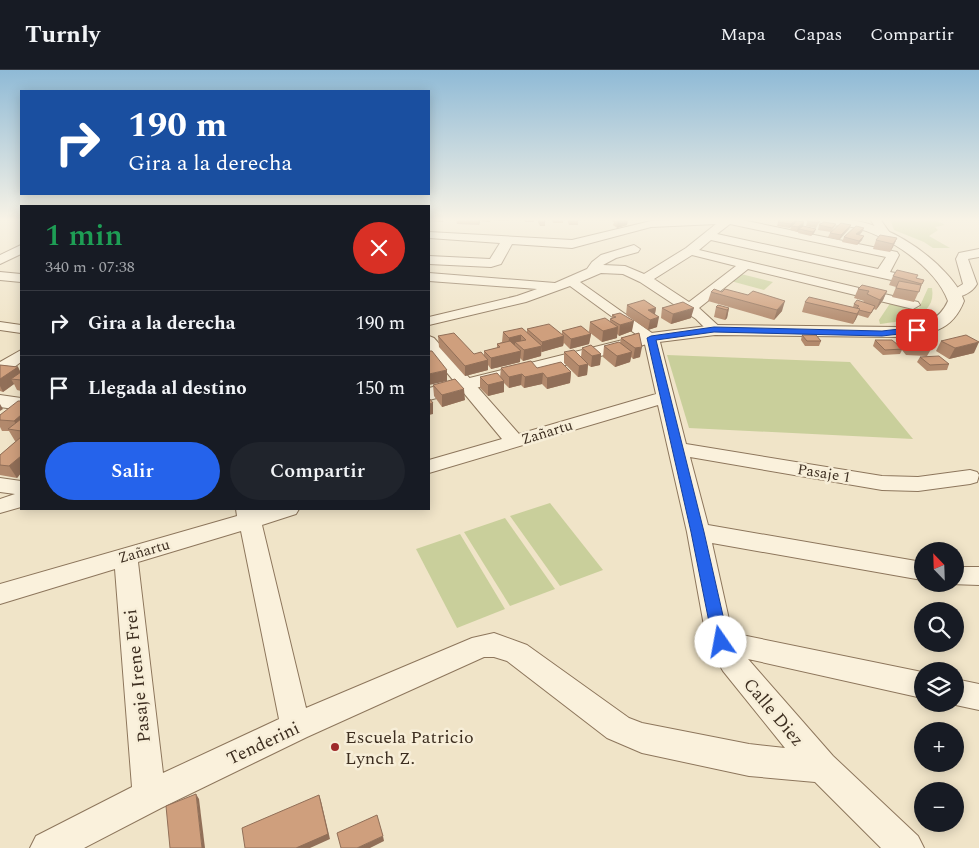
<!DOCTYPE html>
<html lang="es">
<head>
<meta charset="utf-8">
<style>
	:root { --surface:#171b24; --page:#20242c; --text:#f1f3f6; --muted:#9ea1a6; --line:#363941; --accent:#2563eb }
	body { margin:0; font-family:Spectral,serif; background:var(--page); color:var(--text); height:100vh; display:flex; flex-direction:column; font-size:19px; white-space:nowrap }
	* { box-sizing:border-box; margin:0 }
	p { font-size:16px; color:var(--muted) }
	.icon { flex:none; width:28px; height:28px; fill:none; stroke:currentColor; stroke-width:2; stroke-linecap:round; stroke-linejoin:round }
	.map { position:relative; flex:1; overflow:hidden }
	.details { position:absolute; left:20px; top:135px; width:410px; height:305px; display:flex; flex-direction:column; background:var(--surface); border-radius:0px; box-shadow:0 2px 12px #0003 }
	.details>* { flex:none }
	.guide { position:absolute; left:20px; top:20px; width:410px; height:105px; border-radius:0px; box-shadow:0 2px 12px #0003; background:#1a4fa0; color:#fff; overflow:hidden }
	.needle { width:32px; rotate:337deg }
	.tools { position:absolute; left:914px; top:472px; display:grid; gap:10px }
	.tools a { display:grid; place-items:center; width:50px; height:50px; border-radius:50%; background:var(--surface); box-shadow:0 2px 12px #0003; font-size:25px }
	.pin { position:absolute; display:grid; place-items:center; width:42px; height:42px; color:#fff; margin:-21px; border-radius:10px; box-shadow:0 2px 8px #0006 }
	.me { position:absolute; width:55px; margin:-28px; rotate:348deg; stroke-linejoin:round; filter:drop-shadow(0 0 4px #0008) }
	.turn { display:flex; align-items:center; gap:18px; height:105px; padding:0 25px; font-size:22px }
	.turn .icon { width:65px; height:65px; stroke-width:2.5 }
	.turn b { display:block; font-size:35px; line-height:42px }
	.round { display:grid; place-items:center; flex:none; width:52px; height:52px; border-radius:26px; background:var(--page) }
	.summary { display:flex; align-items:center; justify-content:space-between; height:85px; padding:0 25px }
	h1 { font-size:30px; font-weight:600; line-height:38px; color:#1e9e55 }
	.button { display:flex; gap:10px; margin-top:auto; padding:10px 25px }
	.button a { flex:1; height:58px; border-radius:30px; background:var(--accent); color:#fff; font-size:20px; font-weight:600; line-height:58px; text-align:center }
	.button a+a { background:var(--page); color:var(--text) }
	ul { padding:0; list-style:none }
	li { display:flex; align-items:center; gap:15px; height:65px; padding:0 25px; border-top:1px solid var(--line) }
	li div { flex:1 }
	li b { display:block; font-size:19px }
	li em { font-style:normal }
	header { display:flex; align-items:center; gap:30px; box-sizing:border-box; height:70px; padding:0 25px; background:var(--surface); border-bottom:1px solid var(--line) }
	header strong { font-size:24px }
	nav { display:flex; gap:28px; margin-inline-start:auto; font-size:18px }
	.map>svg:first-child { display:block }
</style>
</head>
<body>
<header>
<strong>Turnly</strong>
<nav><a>Mapa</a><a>Capas</a><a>Compartir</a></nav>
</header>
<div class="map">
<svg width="979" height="778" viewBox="0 0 979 778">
	<rect width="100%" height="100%" fill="#f0e4c8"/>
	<!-- green -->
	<g fill="#c9cf9b">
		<path d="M890 149H934L945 155 935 157 938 160 929 166 950 178H933L924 172 894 160Z"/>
		<path d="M737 203 773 212 764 220 727 210Z"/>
		<path d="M928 218H932C937 248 902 251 880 254L879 250 891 232 919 238Z"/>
		<path d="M667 285 850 292 913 369 689 358Z"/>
		<path d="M550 433 603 500 560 516 510 446Z"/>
		<path d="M505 448 555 519 510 536 464 462Z"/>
		<path d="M460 464 505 539 457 558 416 479Z"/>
	</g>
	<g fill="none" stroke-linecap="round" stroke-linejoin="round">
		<!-- minor casing -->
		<g stroke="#8d765c" stroke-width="2">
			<g id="minor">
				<path d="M692 149H737L897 182 899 185 890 202 901 204 902 207 896 211 711 170 699 180 918 232 920 235 913 239 748 199 699 238 723 260 720 263H710L696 249 640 212 623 204 601 203 580 212 659 268 686 374 882 406 918 407 970 400 977 402 979 405 977 412 970 414 918 421 882 420 690 387 708 455 922 492V510L712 473 732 563 922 602V628L748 589 833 686 918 766 924 778H881L815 712 749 706 642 683 607 668 507 591 494 587H484L307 667 161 738 84 778H30L36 766 132 717 115 499 0 534V514L237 446 236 439H299L296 444 262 455 306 638 472 568 494 563 527 575 629 648 642 653 749 674 785 678 723 601 707 572 687 462 658 335 429 403V390L502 369 429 281V266L434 268 519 364 656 324 644 270 570 216 526 232 429 255V247L517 226 537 219 429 211V203L555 213 587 199 592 192 601 185 634 175 640 179 638 182 616 188 603 195 625 196 644 204 686 178 716 154 651 157 572 178 512 174 501 194 491 197 429 194V186L490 189 500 173 429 168V162L572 170 651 151ZM730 154 886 187 878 199 717 164ZM692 185 736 196 689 232 654 209ZM241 461 279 649 163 703 138 492Z"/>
				<path d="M870 149H880L890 163 888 165H880Z"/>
				<path d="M21 175V184L0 194V185Z"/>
				<path d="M979 179V187L968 189 977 214C972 223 959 229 949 227L947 224 963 214 956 189 959 183Z"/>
				<path d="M0 202 21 204V212L0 210Z"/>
				<path d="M0 252 21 255V263L0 260Z"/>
				<path d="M21 280V292L6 303 0 304V292Z"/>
				<path d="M0 408 21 411V437L0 443V429L15 424 0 422Z"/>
				<path d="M955 497H979V515L950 514H955Z"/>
				<path d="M955 609 979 614V640L951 634H955Z"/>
			</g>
		</g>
		<!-- tertiary casing -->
		<g stroke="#8d765c" stroke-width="2">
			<g id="tertiary">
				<path d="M815 149C861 144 903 163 937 194 948 205 959 216 964 231 952 262 930 264 899 267L715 265 651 273 429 330V318L651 263 715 255 899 257C922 254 938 253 948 231 936 197 886 164 852 157 842 155 821 157 815 149Z"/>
				<path d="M0 325 21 328V340L0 337Z"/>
			</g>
		</g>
		<!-- minor -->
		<use href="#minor" fill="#faf1dc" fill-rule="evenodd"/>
		<!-- tertiary -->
		<use href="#tertiary" fill="#faf1dc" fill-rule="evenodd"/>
	</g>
	<!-- wall -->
	<g fill="#b2896c">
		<path d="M429 149H444L443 152 429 151Z"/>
		<path d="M456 149H491L490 152 480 151 479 155 457 154Z"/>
		<rect x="496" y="149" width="13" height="2"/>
		<path d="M524 149H534V152H525Z"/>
		<path d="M538 149 545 152V156H540L538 152Z"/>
		<path d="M552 149H563V153H553Z"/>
		<path d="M567 149H577L578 151V155H569Z"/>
		<path d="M608 149H628L627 155 617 158 613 155 614 152Z"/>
		<path d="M808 149 820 151 816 158 806 156Z"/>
		<path d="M778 152H797L803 156 816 159 814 163 811 166 798 163 799 160 797 162 790 160 791 157 789 158 777 156Z"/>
		<path d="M836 154 834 158 831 162 818 160 819 155Z"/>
		<path d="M851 155 849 159 839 170 828 167 830 163Z"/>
		<path d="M864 158 862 162 859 165 862 170 857 175 842 172 844 167Z"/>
		<path d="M897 168 893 177 890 182 873 179 876 170Z"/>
		<path d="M893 206 916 209 924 210 914 232 892 227 896 217 889 215Z"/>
		<path d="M858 219 887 221 883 230 876 240 874 239 868 248 858 245 853 254 802 242 805 232 853 237 854 234 863 232 864 231 854 228Z"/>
		<path d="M711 222 782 241 774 250 708 231Z"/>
		<path d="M627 235 656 238 655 244 657 257 648 260 626 245Z"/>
		<path d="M716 237 729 238 727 248 725 250 714 247Z"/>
		<path d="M662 238 691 248 671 254 661 248Z"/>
		<path d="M620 243 632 261 619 266 617 264V268L602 272 589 262 590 252H610V249H612V245Z"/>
		<path d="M527 259 562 264V261L591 264 589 274 570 279 564 273 563 276 541 282V286L523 291 520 288V292L491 299 488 295V300L465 306 439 277 438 266 474 284 484 286V281L497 278V274L502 272 503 262 527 263Z"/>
		<path d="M639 263 640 287 633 289 631 287 630 292 615 297 603 287 604 276 620 273 621 268Z"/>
		<path d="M802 265 821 271 819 276H805L801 270Z"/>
		<path d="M903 266 933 276 927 286 906 285 902 280 900 284 883 285 873 276 875 270 899 276Z"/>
		<path d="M941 271 974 283 949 289 936 281Z"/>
		<path d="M582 278 601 284 600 295 591 297 588 295 587 305 578 307 564 293V282L581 287Z"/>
		<path d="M920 287 949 294 947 300 927 301 917 292Z"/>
		<path d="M0 295 18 297 21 303V302V321L17 320 14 314 3 322 0 321Z"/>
		<path d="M501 298H537L571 302 570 313 547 319 542 314 524 318 521 315 509 318 504 313V322L488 326 480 318V307H500Z"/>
		<path d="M433 315 465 330 442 337 434 326Z"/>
		<path d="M21 331V403L17 408 0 405V385L16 371H15L9 361H2L0 357V345Z"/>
	</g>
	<!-- shaded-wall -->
	<g fill="#916f58">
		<path d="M478 149H480V152L479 155Z"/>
		<path d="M599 149H605V150L599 151Z"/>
		<path d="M618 149H628L627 155 617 158Z"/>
		<path d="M797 149 796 153 792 156 789 158 791 154Z"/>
		<path d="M804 152 803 157 797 162 798 157Z"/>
		<path d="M851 155 849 159 839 170 841 165Z"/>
		<path d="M864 158 862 162 855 169 856 164Z"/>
		<path d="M816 159 814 163 811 166 813 162Z"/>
		<path d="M864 166 862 170 857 175 859 171Z"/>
		<path d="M897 168 893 177 890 182 893 174Z"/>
		<path d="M887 221 883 230 876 240 880 230Z"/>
		<path d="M785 231 782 241 774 250 777 240Z"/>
		<path d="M656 238 654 248 648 240Z"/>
		<path d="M694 238 691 248 671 254 673 244Z"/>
		<path d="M729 238 727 248 725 250 727 240Z"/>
		<path d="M860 239 856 249 853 254 857 244Z"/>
		<path d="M659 247 657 257 648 260 650 250Z"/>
		<path d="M634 251 632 261 619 266 620 255Z"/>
		<path d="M618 257 617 268 602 272 603 261Z"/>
		<path d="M591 264 589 274 570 279 571 269Z"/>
		<path d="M521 265V275L515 272V277L508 278 509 268Z"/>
		<path d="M564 266 563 276 542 282V272Z"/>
		<path d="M979 272 974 283 949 289 955 278Z"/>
		<path d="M542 276 541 286 523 291 524 280Z"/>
		<path d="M642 277 640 287 633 289 635 278Z"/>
		<path d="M521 281 520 292 491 299V288Z"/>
		<path d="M632 282 630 292 615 297 617 286Z"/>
		<path d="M601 284 600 295 591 297 592 286Z"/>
		<path d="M488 290V300L465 306V296Z"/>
		<path d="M588 294 587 305 578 307 579 296Z"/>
		<path d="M18 297 21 304 11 309 14 314 3 322 0 316V309Z"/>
		<path d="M447 300V311L429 315V304Z"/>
		<path d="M571 302 570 313 547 319V308Z"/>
		<path d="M543 303 542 314 524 318 525 307Z"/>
		<path d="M522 304 521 315 509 318V307Z"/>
		<path d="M504 311V322L488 326V315Z"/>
		<path d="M464 319 465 330 442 337V325Z"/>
		<path d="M433 333V344L429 345V334Z"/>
		<path d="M0 334 3 339 0 341Z"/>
		<path d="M21 345V361H20L14 351Z"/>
		<path d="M21 386V403L17 408 9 396Z"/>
		<path d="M196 724 199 729 205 778H202Z"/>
		<path d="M319 725 321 731 330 769 310 778H296Z"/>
		<path d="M383 766 384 771 370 778H357Z"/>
	</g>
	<!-- building -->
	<g fill="#cf9f7d" stroke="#916f58">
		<path d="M539 149H544L545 152H540Z"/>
		<path d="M569 149H577L578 151H570Z"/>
		<path d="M781 149H797L791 154 778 152Z"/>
		<path d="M808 149 820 151 818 153 807 151Z"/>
		<path d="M797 151 804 152 798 157 792 156Z"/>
		<path d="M824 152 836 154 832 158 819 155Z"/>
		<path d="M841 153 851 155 841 165 830 163Z"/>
		<path d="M803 156 816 159 813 162 799 159Z"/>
		<path d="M856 156 864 158 856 164 864 166 859 171 844 167Z"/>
		<path d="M880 165 897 168 893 174 876 170Z"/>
		<path d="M897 200 918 205 916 208 924 210 922 214 893 206Z"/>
		<path d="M899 211 921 215 919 222 896 218Z"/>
		<path d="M862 215 887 221 880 230 867 224 869 221 858 219Z"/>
		<path d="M714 219 722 222 725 219 748 225 753 221 785 231 777 240 711 222Z"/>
		<path d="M809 227 860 239 857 244 805 232Z"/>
		<path d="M644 230 656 238 648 240 659 247 650 250 627 235Z"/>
		<path d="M857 230 875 236 871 243 859 240 860 239 857 238 859 236 854 234Z"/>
		<path d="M683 232 694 238 673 244 662 238Z"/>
		<path d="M718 235 729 238 727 240 716 237Z"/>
		<path d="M620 243 634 251 620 255 610 249 616 247 612 245Z"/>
		<path d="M605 248 618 257 603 261 590 252Z"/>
		<path d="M549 254 564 266 542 272 527 259Z"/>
		<path d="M581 256 591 264 571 269 562 261Z"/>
		<path d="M522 258 542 276 524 280 515 272 526 270 521 265 509 268 503 262Z"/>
		<path d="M454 263 474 284 481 282 488 290 465 296 438 266Z"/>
		<path d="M639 263 642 277 635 278 621 268Z"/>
		<path d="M802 265H816L821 271H807Z"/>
		<path d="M966 265 979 272 955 278 941 271Z"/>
		<path d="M903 266 925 267 933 276 911 275Z"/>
		<path d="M875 270H892L903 279 885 280Z"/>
		<path d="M510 271 521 281 491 288 484 281 500 277 497 274Z"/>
		<path d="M619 272 632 282 617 286 604 276Z"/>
		<path d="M591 275 601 284 592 286 582 278Z"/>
		<path d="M574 280 588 294 579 296 564 282Z"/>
		<path d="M429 281H432L447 300 429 304Z"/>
		<path d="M939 286 949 294 930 295 920 287Z"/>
		<path d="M531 291 537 298 561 292 571 302 547 308 543 303 525 307 522 304 509 307 501 298Z"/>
		<path d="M0 295 18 297 0 309Z"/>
		<path d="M21 302V310L11 309Z"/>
		<path d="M497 303 504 311 488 315 480 307Z"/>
		<path d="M455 309 464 319 442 325 433 315Z"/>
		<path d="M429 328 433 333 429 334Z"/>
		<path d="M18 331H21V345L14 351 0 350V345Z"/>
		<path d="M21 349V361L8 359Z"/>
		<path d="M21 367V386L9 396 0 395V385Z"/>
		<path d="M196 724 202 778H170L166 736Z"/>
		<path d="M319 725 328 764 296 778H245L242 758Z"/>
		<path d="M377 745 383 766 357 778H341L337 763Z"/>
	</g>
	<!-- sky -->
	<linearGradient id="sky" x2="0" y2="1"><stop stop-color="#8fbad6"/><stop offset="0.58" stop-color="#f8f3e6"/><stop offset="1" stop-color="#f8f3e6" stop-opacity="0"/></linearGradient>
	<rect width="979" height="258" fill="url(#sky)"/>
	<!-- route -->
	<path fill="#2563eb" stroke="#184099" d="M714 257 882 261 917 257 921 260 917 262 882 266 714 262 656 270 704 462 729 572 727 576 721 578 716 576 713 572 691 462 647 268 651 266Z"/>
	<!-- markers -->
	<circle fill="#9e2a2b" stroke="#f7eed8" stroke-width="2" cx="335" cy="677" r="5"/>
	<g text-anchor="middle" stroke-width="5" stroke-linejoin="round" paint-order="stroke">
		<!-- street labels -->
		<g font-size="15" fill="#3d2e20" stroke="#f7eed8">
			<text transform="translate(547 362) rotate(-17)" y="5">Zañartu</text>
			<text transform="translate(824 403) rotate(9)" y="5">Pasaje 1</text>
			<text transform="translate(144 481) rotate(-16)" y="5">Zañartu</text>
		</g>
		<!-- near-street labels -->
		<g font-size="18" fill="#3d2e20" stroke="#f7eed8">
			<text transform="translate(137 606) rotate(-96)" y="6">Pasaje Irene Frei</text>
			<text transform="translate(774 642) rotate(50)" y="6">Calle Diez</text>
			<text transform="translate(263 673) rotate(-25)" y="6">Tenderini</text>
		</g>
		<!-- near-poi labels -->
		<g font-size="18" fill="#3d2e20" stroke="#f7eed8" text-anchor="start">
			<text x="345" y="673">Escuela Patricio<tspan x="345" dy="21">Lynch Z.</tspan></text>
		</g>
	</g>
</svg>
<div class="tools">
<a><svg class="needle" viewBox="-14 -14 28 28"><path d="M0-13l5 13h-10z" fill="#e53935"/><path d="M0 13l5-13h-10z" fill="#9ea1a6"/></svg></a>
<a><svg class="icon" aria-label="search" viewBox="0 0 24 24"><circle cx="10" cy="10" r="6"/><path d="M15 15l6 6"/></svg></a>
<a><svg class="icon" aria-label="layers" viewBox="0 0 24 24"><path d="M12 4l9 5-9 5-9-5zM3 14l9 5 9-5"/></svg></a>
<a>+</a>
<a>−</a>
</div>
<div class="pin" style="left:917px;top:260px;background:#d93025"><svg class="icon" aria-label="arrive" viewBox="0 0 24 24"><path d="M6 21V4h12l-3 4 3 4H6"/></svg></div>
<svg class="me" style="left:721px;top:572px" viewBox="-20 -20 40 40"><circle r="19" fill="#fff"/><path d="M0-13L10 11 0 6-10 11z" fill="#2563eb"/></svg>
<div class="guide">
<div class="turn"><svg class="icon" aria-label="right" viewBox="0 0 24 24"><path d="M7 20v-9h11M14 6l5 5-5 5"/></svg><div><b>190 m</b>Gira a la derecha</div></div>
</div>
<section class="details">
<div class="summary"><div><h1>1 min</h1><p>340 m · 07:38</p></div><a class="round" style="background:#d93025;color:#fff"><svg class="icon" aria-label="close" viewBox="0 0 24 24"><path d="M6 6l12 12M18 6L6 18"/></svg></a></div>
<ul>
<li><svg class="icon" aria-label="right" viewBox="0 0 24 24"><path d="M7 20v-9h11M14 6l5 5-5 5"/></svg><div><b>Gira a la derecha</b></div><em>190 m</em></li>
<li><svg class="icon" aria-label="arrive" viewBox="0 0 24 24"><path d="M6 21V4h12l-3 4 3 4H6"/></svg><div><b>Llegada al destino</b></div><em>150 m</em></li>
</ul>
<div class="button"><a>Salir</a><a>Compartir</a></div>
</section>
</div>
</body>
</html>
